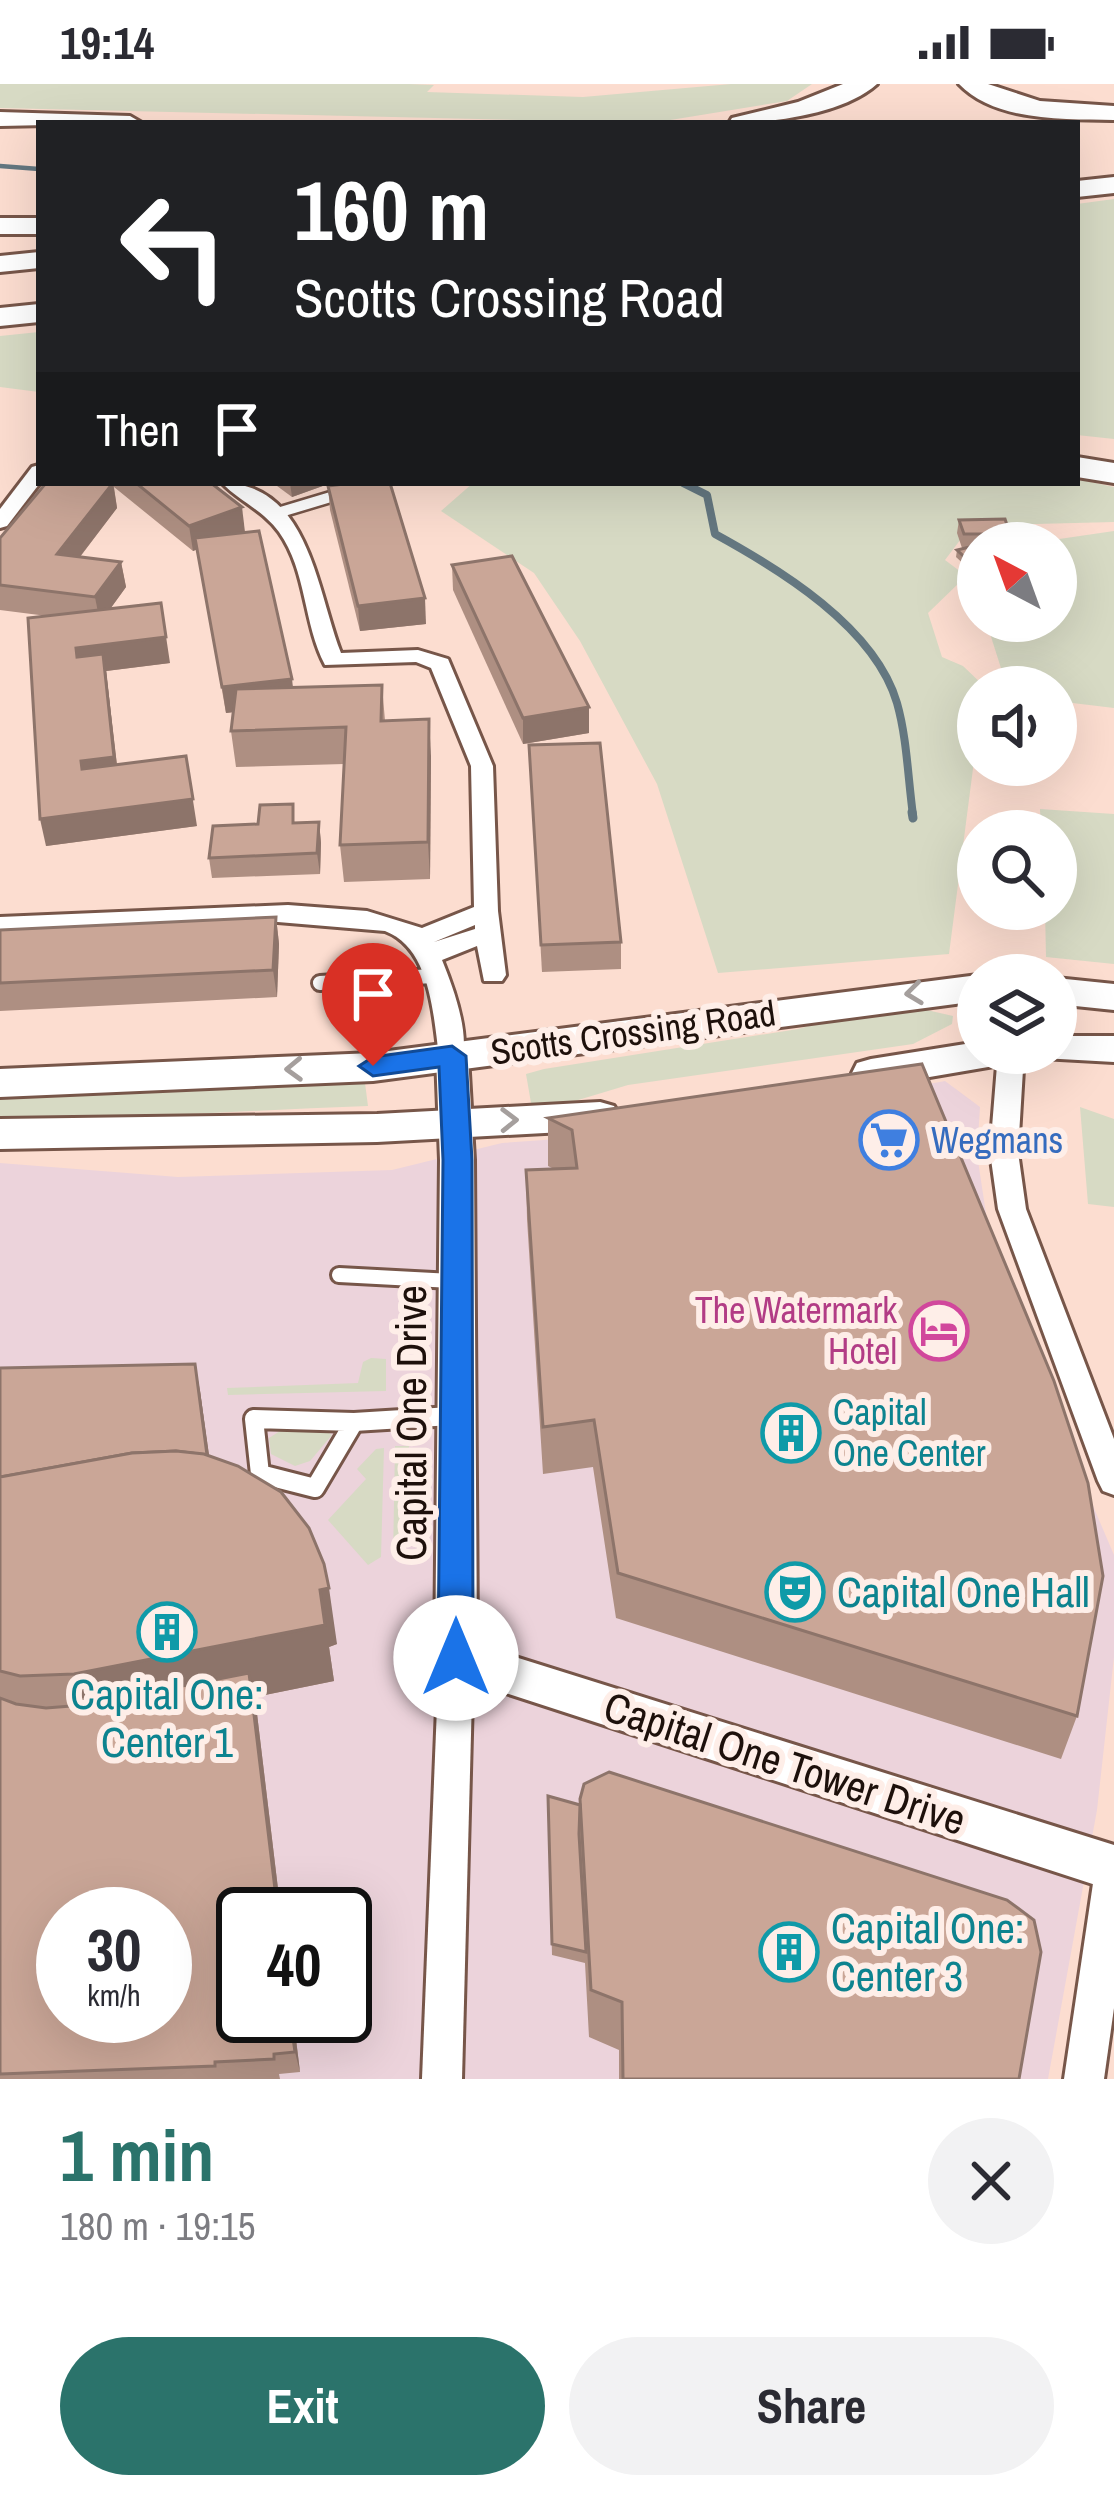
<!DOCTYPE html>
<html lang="en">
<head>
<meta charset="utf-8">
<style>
	:root { --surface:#fff; --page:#f2f2f3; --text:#2b2b33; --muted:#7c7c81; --accent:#2b736b }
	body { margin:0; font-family:"Archivo Narrow",sans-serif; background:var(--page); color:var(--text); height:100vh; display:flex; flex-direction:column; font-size:45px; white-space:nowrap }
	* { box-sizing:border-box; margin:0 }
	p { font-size:39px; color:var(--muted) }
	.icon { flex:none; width:66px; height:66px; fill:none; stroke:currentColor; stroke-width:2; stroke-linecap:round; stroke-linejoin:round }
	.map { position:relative; height:1995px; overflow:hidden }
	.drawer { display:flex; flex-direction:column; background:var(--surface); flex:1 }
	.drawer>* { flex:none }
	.guide { position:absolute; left:36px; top:36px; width:1044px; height:366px; border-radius:0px; box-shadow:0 12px 48px #0002; background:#202124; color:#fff; overflow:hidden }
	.needle { width:78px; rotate:319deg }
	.buttons { position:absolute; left:957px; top:438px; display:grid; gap:24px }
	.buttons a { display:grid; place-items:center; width:120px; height:120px; border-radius:50%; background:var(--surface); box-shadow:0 12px 48px #0002; font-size:60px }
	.speed { position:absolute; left:36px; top:1803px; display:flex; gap:24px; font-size:60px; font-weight:700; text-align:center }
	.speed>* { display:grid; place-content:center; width:156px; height:156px; border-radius:50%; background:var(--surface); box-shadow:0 12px 48px #0002; line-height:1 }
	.speed small { font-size:30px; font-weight:400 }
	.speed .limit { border:6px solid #111; border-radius:18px; background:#fff; color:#111 }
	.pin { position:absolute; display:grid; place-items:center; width:102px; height:102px; color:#fff; margin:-123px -51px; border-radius:50% 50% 50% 0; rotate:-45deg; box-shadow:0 0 12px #0007 }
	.pin .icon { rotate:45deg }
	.me { position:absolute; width:132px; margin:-66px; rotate:0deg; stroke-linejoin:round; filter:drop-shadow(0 0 9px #0008) }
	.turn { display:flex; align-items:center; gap:42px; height:252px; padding:0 60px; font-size:54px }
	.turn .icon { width:156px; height:156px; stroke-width:2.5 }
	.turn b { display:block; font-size:84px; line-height:102px }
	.then { display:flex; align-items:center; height:114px; padding:0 60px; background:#0003; gap:24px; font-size:45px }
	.round { display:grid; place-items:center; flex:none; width:126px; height:126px; border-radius:63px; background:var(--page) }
	.head { display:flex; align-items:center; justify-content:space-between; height:204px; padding:0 60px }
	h1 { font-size:72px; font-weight:700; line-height:90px; color:var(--accent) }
	.primary-button { display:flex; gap:24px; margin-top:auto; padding:24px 60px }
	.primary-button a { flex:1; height:138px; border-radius:72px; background:var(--accent); color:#fff; font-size:48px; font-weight:700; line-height:138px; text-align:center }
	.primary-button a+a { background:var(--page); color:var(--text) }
	.status { display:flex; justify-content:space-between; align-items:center; height:84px; padding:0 60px; background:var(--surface); direction:ltr }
	.status svg { height:33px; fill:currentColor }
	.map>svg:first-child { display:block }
</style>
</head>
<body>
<div class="status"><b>19:14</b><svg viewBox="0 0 49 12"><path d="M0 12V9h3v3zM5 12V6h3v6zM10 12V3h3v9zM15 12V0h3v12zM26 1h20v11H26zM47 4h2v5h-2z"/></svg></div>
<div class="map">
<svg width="1114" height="1995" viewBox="0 0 1114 1995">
	<rect width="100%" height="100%" fill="#fcddd0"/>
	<!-- commercial -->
	<path fill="#ecd3db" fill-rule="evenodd" d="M945 997 980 1023 977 1070 988 1143 1056 1335 1114 1471V1573L1097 1726 1048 1995H0V1079L178 1093 392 1086 502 1059 673 1047ZM63 1830H165V1932H63ZM243 1830H345V1932H243Z"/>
	<!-- green -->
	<g fill="#d7dac4">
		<path d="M0 0H409L434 1 427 8 583 13 731 0H812L787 17 652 39 0 24Z"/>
		<path d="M1114 115V355L1077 351V120Z"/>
		<path d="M39 248V308L0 303V252Z"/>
		<path d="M1077 395 1114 403V438L993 441 964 451 945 476 961 488 960 498 928 529 942 573 963 582 985 603H978V646L949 870 718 889 657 700 580 557 534 489 441 427 473 399Z"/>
		<path d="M1114 447V624L1056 617V603H1007L986 537H1056V459H1032Z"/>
		<path d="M1040 725 1114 730V880L1046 873 1045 825H1056V747H1041Z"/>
		<path d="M878 923 918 924 953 932 952 940 913 960 628 1001 555 1023 531 1019 526 990 544 985 798 945Z"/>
		<path d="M282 996 365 999 368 1022C245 1026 123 1036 0 1035V1011Z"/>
		<path d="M1080 1023 1114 1035V1123L1088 1120Z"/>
		<path d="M371 1274 386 1275V1307L228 1311 227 1304 358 1299 363 1278Z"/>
		<path d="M322 1345 332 1351 310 1377 295 1382 271 1370 269 1354 280 1347Z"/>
		<path d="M395 1362H409L405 1477 393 1474Z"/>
		<path d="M384 1364 381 1473 368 1481 328 1436 366 1395 357 1385 376 1365Z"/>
	</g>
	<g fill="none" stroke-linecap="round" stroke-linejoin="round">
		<!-- stream-far2 -->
		<path stroke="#647780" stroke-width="4.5" d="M0 82 39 85"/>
		<!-- stream-far1 -->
		<path stroke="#647780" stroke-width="8" d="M683 399 707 411 715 450C779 485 875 543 897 619 907 654 908 695 913 731"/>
		<!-- stream -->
		<path stroke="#647780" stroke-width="9" d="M912 728 913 734"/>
		<!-- service-far2 casing -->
		<g stroke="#775649" stroke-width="15">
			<path id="service-far2" d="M274 430 344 409"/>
		</g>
		<!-- service-far1 casing -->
		<g stroke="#775649" stroke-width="20">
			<g id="service-far1">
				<path d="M320 899 432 892"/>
				<path d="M339 1191 452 1197"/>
			</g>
		</g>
		<!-- service casing -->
		<g stroke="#775649" stroke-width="24">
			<g id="service">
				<path d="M254 1335 354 1338 315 1404 260 1390Z"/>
				<path d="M354 1338 451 1332"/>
			</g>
		</g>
		<!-- minor casing -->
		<g stroke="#775649" stroke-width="6">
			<g id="minor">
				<path d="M39 381 40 399 7 442 0 444V425L32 383Z"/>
				<path d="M222 399C309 399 317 508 341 569L418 566 448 575 493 682 498 827 506 891 502 897H484L477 862 442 876C453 903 471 951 461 979L452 981 439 972C433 928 430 864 385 847L266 837 0 849V833L288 821 367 827 422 844 474 823 471 682 431 584 416 578 325 581C303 539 307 487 279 448 263 426 239 417 222 399ZM475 841V845L434 858Z"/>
				<path d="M998 969H1024L1018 1068 1026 1125 1114 1355V1411L1103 1407 1098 1397 998 1125 990 1068Z"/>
				<path d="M456 1558 468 1563 473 1574 462 1995H422L439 1574 444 1563Z"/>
				<path d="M1114 1767V1924L1104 1995H1064L1095 1786 1101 1773Z"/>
			</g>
		</g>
		<!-- tertiary casing -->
		<g stroke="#775649" stroke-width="6">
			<path id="tertiary" d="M452 961 464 964 468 972 474 1076 477 1561 1114 1761V1807L441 1588 435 1574 440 1076 436 972 440 964Z"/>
		</g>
		<!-- secondary casing -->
		<g stroke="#775649" stroke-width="6">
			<g id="secondary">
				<path d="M978 891V917L373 997 0 1013V985L373 969Z"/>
				<path d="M1056 894 1114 900V926L1056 920Z"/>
				<path d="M1056 952H1114V978L1042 974 1039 969H1056Z"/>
				<path d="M978 958V969H1013L1008 978 994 982 871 1003 857 999 852 989 857 979 871 975Z"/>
				<path d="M600 1018 614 1022 620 1032 614 1042 600 1046 377 1058 0 1065V1035L377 1030Z"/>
			</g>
		</g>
		<!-- motorway casing -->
		<g stroke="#775649" stroke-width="6">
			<g id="motorway">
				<path d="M843 0H877C844 30 772 39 729 39L732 34 798 18Z"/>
				<path d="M959 0H988L1040 17 1114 22V36C1066 35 995 38 959 0Z"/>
				<path d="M0 28 130 32 142 39 0 42Z"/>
				<path d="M1114 93V109L1077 113V97Z"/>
				<rect x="0" y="134" width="39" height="16"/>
				<path d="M39 168V184L0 188V172Z"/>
				<path d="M39 220V238L0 242V224Z"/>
				<path d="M1077 373 1114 379V399L1077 393Z"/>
			</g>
		</g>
		<!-- service-far2 -->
		<use href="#service-far2" stroke="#fff" stroke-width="10"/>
		<!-- service-far1 -->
		<use href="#service-far1" stroke="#fff" stroke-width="14"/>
		<!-- service -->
		<use href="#service" stroke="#fff" stroke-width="18"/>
		<!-- minor -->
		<use href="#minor" fill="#fff" fill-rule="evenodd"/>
		<!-- tertiary -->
		<use href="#tertiary" fill="#fff" fill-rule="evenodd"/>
		<!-- secondary -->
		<use href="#secondary" fill="#fff" fill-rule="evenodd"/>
		<!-- motorway -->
		<use href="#motorway" fill="#fff" fill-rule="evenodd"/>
	</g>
	<!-- wall -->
	<g fill="#ae8f82">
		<path d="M46 399H211L245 448 241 449 293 604 382 601 385 637 431 672 430 795 344 798 340 761 344 680 236 683 231 647 233 628 226 629 197 465 193 467 114 403 117 424 80 473 121 478 126 503 110 525 170 579 106 587 117 681 197 742 46 762 47 532 0 526V454Z"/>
		<path d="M273 399H331L292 413Z"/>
		<path d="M328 402 426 540 360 547 330 426Z"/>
		<path d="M959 436 1010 450 1009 459H978V483L969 485 956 473 957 466 967 464H962L957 449Z"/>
		<path d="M452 481 589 649 523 660 453 506Z"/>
		<path d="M529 661 621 858V885L542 888Z"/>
		<path d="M319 738 321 759 320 790 212 794 209 774 296 739Z"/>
		<path d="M276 833 279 860 277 913 0 927V846Z"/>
		<path d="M922 980 1077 1632 1061 1675 616 1534 593 1383 543 1390 527 1135 526 1086 554 1085 548 1082V1034Z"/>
		<path d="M0 1284 200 1307 209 1371 337 1560 329 1563 334 1597 255 1613 300 1988 279 1990 280 1995H0Z"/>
		<path d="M548 1712 1019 1995H619V1966L589 1953 585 1879 552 1871Z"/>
	</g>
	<!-- shaded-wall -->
	<g fill="#8d746a">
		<path d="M113 399 117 424 62 496 57 470Z"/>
		<path d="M290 399H331L292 413Z"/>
		<path d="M242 423 245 448 193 467 189 442Z"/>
		<path d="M978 476V483L969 485 970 478Z"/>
		<path d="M121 478 126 503 100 539 95 513Z"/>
		<path d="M425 514 426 540 360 547 358 522Z"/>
		<path d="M161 519 170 579 106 587 119 699 82 685V599L76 564Z"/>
		<path d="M292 595 295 621 226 629 222 603Z"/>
		<path d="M589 623V649L523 660V634Z"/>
		<path d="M429 635 431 672 430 795 428 758Z"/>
		<path d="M186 672 197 742 46 762 40 735Z"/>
		<path d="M319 738 321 759 320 790 317 769Z"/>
		<path d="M276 833 279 860 277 913 273 886Z"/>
		<path d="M195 1280 200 1307 217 1428 211 1402Z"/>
		<path d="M329 1504 337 1560 329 1563 334 1597 255 1613 281 1830H278L93 1645 74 1590Z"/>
		<path d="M290 1932H293L300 1988 295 1968Z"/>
	</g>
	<!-- building -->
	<g fill="#caa697" stroke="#8d746a" stroke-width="3" fill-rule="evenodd">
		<path d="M46 399H113L57 470 121 478 95 513 0 501V454Z"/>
		<path d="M136 399H211L242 423 189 442Z"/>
		<path d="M352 399H390L425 514 358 522 328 402Z"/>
		<path d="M1005 435 1010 450H964L959 436Z"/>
		<path d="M259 447 292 595 222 603 195 454Z"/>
		<path d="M978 461V476L970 478 957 466Z"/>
		<path d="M512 472 589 623 523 634 452 481Z"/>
		<path d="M161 519 166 553 76 564 77 573 103 570 114 673 81 677 82 685 186 672 193 715 40 735 28 534Z"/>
		<path d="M382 601 381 637 429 635 428 758 340 761 346 643 231 647 236 605Z"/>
		<path d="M600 659 621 858 541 861 529 661Z"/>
		<path d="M293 720V739L319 738 317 769 209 774 213 742 258 740 260 721Z"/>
		<path d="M276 833 273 886 0 899V846Z"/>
		<path d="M922 980 1054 1297 1088 1399 1103 1492 1077 1632 618 1489 594 1336 543 1343 526 1086 577 1084 572 1046 548 1034Z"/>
		<path d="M195 1280 207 1371 176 1367 132 1369 0 1393V1284Z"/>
		<path d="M176 1367 204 1370 238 1382 281 1408 309 1444 324 1480 329 1504 320 1506 325 1541 74 1590 20 1592 0 1587V1393L132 1369Z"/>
		<path d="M249 1589 278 1830H243V1932H290L295 1968 274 1970V1975L215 1978V1982L0 1990V1614L16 1620 46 1624 84 1621ZM63 1830H165V1932H63Z"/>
		<path d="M609 1688 1007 1816 1034 1836 1041 1868 1019 1995H623L622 1918 591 1906 580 1715 584 1700Z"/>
		<path d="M548 1712 580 1721 579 1750 586 1868 552 1860Z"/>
	</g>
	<!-- one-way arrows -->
	<defs><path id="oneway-chevron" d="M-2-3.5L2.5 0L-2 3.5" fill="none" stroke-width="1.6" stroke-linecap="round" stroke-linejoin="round" transform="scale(3)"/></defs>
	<g stroke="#a59f9d">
		<use href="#oneway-chevron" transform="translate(914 909) rotate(173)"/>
		<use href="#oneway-chevron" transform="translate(294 985) rotate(178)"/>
		<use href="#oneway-chevron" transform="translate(509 1036) rotate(-1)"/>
	</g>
	<!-- route -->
	<path fill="#1a73e8" stroke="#114b97" stroke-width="3" d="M452 962 466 972 472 1076 473 1574 468 1585 456 1590 443 1585 438 1574 443 1076 439 983 373 992 359 982 373 973Z"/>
	<!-- icons -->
	<defs>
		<g id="supermarket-ring" transform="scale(3)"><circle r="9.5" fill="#feeee8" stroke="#3f7fe0" stroke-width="1.5"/><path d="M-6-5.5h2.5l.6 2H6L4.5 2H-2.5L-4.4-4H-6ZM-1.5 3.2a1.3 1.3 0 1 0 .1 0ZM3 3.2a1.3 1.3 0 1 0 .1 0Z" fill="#3f7fe0"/></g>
		<g id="hotel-ring" transform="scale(3)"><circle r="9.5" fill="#feeee8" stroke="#d1479c" stroke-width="1.5"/><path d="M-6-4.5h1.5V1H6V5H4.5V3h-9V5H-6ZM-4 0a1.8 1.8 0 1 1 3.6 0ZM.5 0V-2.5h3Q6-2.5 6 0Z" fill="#d1479c"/></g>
		<g id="building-ring" transform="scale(3)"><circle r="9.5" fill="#feeee8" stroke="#0f9aa8" stroke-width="1.5"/><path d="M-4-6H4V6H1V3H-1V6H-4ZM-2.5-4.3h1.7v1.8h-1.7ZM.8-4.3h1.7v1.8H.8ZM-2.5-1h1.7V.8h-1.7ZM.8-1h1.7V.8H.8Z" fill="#0f9aa8"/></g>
		<g id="theatre-ring" transform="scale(3)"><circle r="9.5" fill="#feeee8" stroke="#0f9aa8" stroke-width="1.5"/><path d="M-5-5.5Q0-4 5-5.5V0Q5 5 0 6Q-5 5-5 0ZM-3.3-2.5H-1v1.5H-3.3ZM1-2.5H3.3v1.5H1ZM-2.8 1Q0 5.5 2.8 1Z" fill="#0f9aa8"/></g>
	</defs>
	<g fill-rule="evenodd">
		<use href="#supermarket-ring" x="889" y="1056"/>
		<use href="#hotel-ring" x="939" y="1247"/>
		<use href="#building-ring" x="791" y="1349"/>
		<use href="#theatre-ring" x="795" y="1508"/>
		<use href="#building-ring" x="167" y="1548"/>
		<use href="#building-ring" x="789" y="1868"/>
	</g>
	<g text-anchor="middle" stroke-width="12" stroke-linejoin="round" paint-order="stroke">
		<!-- street labels -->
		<g font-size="36" fill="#1d100b" stroke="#feeee8">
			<text transform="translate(633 948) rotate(-8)" y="13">Scotts Crossing Road</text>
		</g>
		<!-- shop labels -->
		<g font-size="36" fill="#366cbe" stroke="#feeee8" text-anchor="start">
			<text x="931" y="1069">Wegmans</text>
		</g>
		<!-- hotel labels -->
		<g font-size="36" fill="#b23c85" stroke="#feeee8" text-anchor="end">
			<text x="897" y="1239">The Watermark<tspan x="897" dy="41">Hotel</tspan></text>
		</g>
		<!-- culture labels -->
		<g font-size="36" fill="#0d838f" stroke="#feeee8" text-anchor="start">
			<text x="833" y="1341">Capital<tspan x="833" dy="41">One Center</tspan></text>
		</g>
		<!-- near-street labels -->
		<g font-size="42" fill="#1d100b" stroke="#feeee8">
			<text transform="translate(411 1339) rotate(-90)" y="15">Capital One Drive</text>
			<text transform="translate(785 1679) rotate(18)" y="15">Capital One Tower Drive</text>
		</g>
		<!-- near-culture labels -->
		<g font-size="42" fill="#0d838f" stroke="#feeee8" text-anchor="start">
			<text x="837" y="1523">Capital One Hall</text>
			<text x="167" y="1625" text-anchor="middle">Capital One:<tspan x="167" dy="48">Center 1</tspan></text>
			<text x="831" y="1859">Capital One:<tspan x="831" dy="48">Center 3</tspan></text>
		</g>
	</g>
</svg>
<div class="buttons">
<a><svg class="needle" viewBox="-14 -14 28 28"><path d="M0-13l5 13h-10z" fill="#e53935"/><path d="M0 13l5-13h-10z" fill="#7c7c81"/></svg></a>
<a><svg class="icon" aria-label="sound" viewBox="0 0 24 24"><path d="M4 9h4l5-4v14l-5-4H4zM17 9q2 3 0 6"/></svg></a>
<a><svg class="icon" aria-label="search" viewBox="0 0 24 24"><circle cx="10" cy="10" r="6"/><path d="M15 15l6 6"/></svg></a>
<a><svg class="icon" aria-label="layers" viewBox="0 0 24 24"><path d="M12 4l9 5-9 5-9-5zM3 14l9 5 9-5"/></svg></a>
</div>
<div class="speed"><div>30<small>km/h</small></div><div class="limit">40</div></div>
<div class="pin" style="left:373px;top:982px;background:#d93025"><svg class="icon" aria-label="arrive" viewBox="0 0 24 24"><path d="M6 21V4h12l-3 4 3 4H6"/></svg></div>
<svg class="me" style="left:456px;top:1574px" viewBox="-20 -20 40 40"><circle r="19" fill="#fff"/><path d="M0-13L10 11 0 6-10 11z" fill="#1a73e8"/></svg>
<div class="guide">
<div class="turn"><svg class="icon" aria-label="left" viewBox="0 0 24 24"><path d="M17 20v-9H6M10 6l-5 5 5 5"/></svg><div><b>160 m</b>Scotts Crossing Road</div></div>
<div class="then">Then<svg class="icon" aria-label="arrive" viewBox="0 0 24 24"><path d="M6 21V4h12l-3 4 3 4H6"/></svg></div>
</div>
</div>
<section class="drawer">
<div class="head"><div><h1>1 min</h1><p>180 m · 19:15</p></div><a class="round"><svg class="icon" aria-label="close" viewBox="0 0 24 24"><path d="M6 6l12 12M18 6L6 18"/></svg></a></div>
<div class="primary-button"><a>Exit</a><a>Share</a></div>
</section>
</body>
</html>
